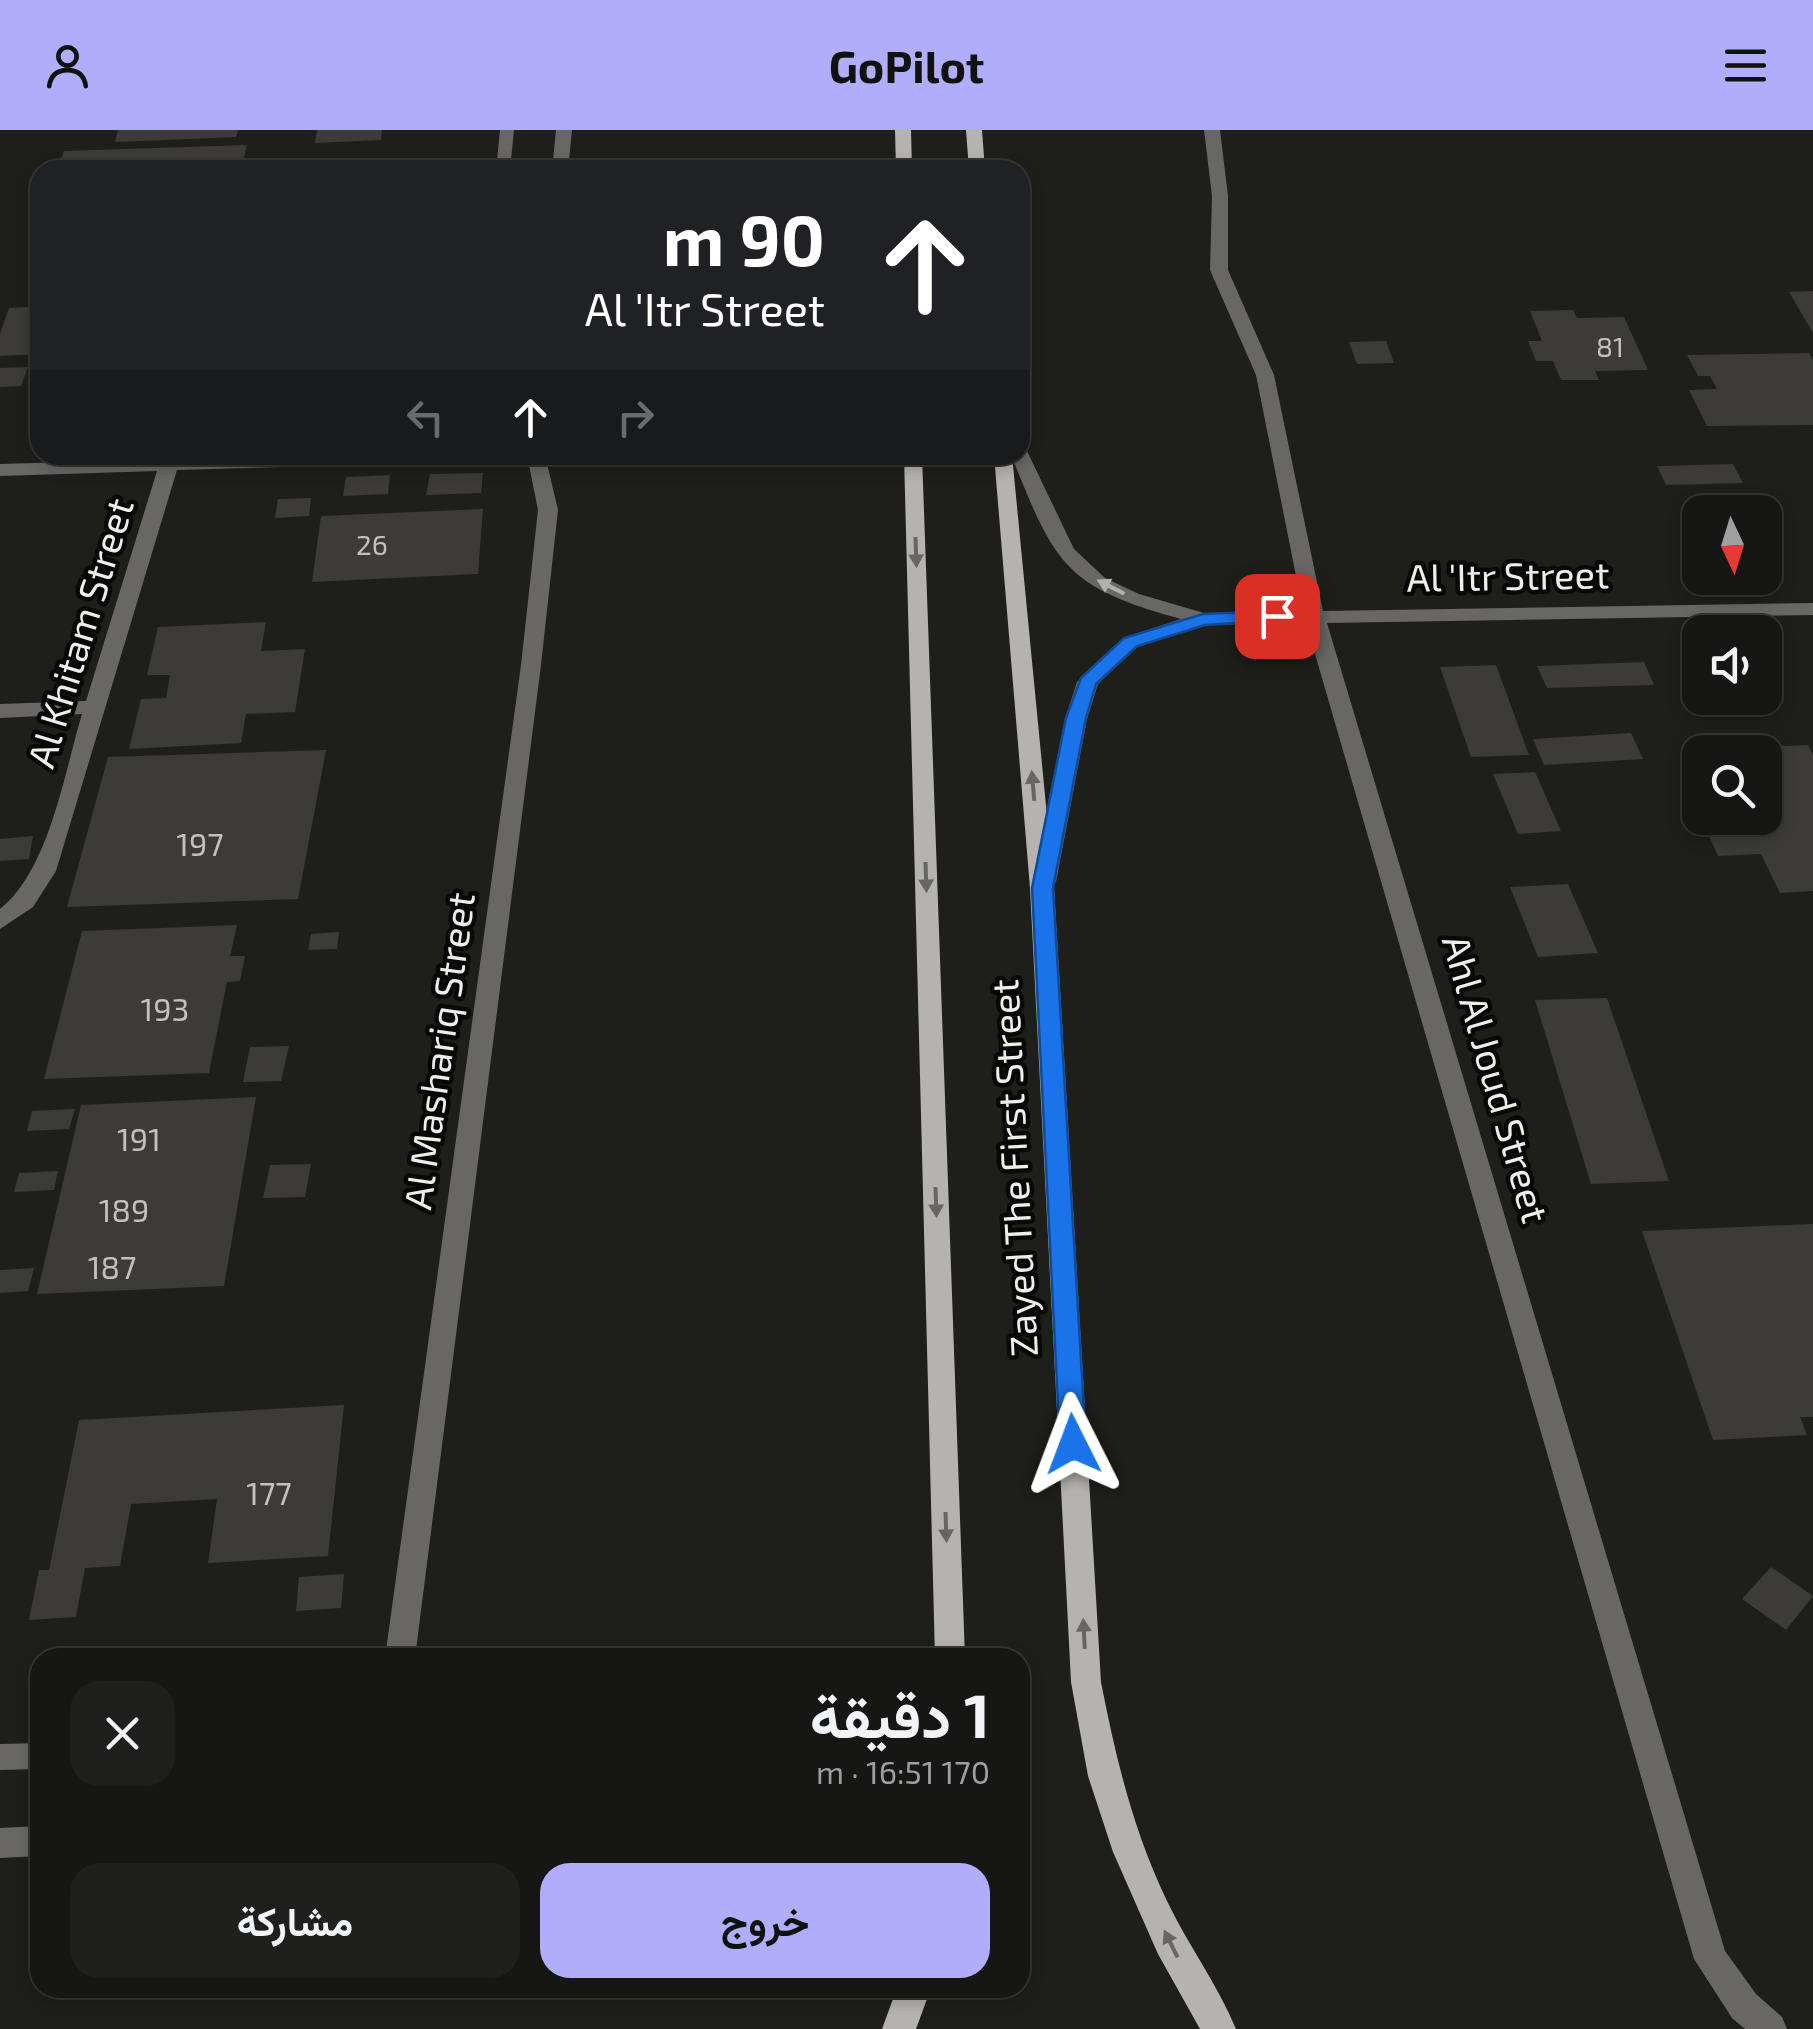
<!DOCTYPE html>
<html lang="ar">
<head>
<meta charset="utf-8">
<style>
	:root { --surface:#161614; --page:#1f1f1d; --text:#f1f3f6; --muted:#9e9fa0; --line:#353534; --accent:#b0aefa }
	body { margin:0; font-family:"Exo 2",Vazirmatn,sans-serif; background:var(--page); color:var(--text); direction:rtl; height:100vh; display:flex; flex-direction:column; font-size:38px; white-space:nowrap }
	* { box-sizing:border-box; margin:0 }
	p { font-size:32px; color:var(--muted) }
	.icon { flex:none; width:55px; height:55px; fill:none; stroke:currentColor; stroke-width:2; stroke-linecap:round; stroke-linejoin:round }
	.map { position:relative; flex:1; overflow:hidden; direction:ltr }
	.details { position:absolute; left:30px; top:1518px; width:1000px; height:350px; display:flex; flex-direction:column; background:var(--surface); border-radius:30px; box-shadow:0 5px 15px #0003,0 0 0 2px var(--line); direction:rtl }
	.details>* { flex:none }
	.hud { position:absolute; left:30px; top:30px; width:1000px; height:305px; border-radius:30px; box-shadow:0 5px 15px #0003,0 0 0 2px var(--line); direction:rtl; background:#202124; color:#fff; overflow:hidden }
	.needle { width:65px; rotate:176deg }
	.buttons { position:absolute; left:1682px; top:365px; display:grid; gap:20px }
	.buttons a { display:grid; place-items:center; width:100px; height:100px; border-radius:20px; background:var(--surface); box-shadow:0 5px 15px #0003,0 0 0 2px var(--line); font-size:50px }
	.pin { position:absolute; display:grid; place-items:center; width:85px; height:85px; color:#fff; margin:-42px; border-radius:20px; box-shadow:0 5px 15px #0006 }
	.me { position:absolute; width:110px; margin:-55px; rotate:357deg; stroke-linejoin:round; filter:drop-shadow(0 0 8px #0008) }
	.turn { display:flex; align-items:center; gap:35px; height:210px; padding:0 40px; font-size:45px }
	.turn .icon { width:130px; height:130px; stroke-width:2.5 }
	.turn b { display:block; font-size:70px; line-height:85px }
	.lanes { display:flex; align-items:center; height:95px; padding:0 40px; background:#0003; justify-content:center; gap:50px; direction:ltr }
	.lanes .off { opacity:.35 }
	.round { display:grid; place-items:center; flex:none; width:105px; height:105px; border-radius:30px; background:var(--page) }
	.headline { display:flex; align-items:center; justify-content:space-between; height:170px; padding:0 40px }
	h1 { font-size:60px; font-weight:700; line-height:75px }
	.primary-button { display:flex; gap:20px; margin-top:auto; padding:20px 40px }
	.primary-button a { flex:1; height:115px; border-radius:30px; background:var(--accent); color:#111; font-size:40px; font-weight:700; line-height:115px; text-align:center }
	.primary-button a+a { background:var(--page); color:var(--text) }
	header { display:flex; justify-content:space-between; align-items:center; height:130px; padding:0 40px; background:var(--accent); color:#111; font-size:45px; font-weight:700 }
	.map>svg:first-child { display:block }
</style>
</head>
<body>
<header><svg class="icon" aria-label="menu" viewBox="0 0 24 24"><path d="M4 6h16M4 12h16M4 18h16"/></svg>GoPilot<svg class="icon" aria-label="person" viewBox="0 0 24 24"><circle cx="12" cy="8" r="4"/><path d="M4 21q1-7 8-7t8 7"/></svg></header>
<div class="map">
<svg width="1813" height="1899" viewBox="0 0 1813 1899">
	<rect width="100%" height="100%" fill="#1e1e1a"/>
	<!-- building -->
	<g fill="#3c3b37">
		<path d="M118 0H238L236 7 115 12Z"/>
		<path d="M317 0H382L381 10 315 13Z"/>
		<path d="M247 15 241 39 57 40 64 21Z"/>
		<path d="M326 30 323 40H275L277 31Z"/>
		<path d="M422 34 421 40H338L339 36Z"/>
		<path d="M1813 161V203L1789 162Z"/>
		<path d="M40 176V224L0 226V204L9 178Z"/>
		<path d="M1573 180 1577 188 1624 187 1648 240 1595 241 1599 250H1561L1553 231H1536L1528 211H1542L1530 181Z"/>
		<path d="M1386 211 1394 233 1357 234 1349 212Z"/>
		<path d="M1809 223 1813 230V295L1707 296 1689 260 1717 259 1710 246H1698L1687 225Z"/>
		<path d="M28 237 21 256 0 257V238Z"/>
		<path d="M1733 334 1743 353 1666 355 1657 336Z"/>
		<path d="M483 343 481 363 426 365 430 344Z"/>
		<path d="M390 345 388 364 343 366 346 347Z"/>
		<path d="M311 368 309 386 275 388 278 369Z"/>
		<path d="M483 379 478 444 312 452 321 386Z"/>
		<path d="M266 492 261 521 305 519 295 582 246 584 241 613 129 619 141 569 166 568 170 545H147L158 497Z"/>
		<path d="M1644 532 1654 555 1547 558 1537 536Z"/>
		<path d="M1496 535 1529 625 1471 627 1440 537Z"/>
		<path d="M1631 603 1643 629 1544 635 1533 609Z"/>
		<path d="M1808 615 1813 625V761L1780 763 1761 724 1718 726 1701 688H1765V679H1771L1765 666V622H1744L1742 618Z"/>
		<path d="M326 620 298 769 67 777 108 627Z"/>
		<path d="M1535 642 1561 701 1518 704 1493 644Z"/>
		<path d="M33 706 29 729 0 731V709Z"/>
		<path d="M1568 754 1598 823 1538 827 1510 757Z"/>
		<path d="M237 795 230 826H245L240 851 227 852 209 943 44 949 82 801Z"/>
		<path d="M339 802 337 819 308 820 311 804Z"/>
		<path d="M1607 868 1669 1051 1591 1054 1535 870Z"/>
		<path d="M289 916 281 951 243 952 250 917Z"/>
		<path d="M256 967 224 1156 37 1164 81 975Z"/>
		<path d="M75 979 69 999 27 1001 32 981Z"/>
		<path d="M311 1034 305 1067 263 1068 270 1035Z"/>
		<path d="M58 1041 54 1060 14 1062 19 1043Z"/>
		<path d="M1813 1094V1287H1800L1807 1305 1713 1310 1642 1101Z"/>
		<path d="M34 1138 28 1161 0 1163V1140Z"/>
		<path d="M344 1275 328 1426 208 1433 217 1369 131 1374 120 1436 85 1438 76 1487 29 1490 39 1440H49L79 1290Z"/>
		<path d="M1771 1437 1813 1466 1786 1500 1742 1469Z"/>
		<path d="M344 1444 341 1478 296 1481 299 1447Z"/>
	</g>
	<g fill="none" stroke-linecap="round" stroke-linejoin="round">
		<!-- service -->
		<g fill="#696766" fill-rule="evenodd">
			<path d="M500 0H514L510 40H496Z"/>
			<path d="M40 1613V1639L0 1640V1614Z"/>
		</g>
		<!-- minor -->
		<g fill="#696766" fill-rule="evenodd">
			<path d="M556 0H572L568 40H552Z"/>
			<path d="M1204 0H1220L1228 66V140L1274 245 1323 481 1813 473V485L1327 493 1725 1821 1756 1864 1782 1887 1787 1899H1745L1732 1888 1694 1829 1306 493 1205 495 1137 516 1098 554 1087 589 1056 752 1044 760 1032 752 1065 589 1077 552 1123 508 1181 489C1064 457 1055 434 1011 325H1020V319L1027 321 1074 419 1105 448 1139 464 1204 483 1303 481 1256 245 1210 140 1212 66Z"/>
			<path d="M306 325H502L493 331 177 340 56 741 33 777 0 799V779C49 740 64 644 82 584L0 588V574L86 571 157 341 0 346V334Z"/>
			<path d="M527 325H545L558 380 541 535 415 1528H385L521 535 538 380Z"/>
			<path d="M40 1696V1726L0 1728V1698Z"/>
		</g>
		<!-- primary -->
		<g fill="#b6b2b0" fill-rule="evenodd">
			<path d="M895 0H911L912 40H896Z"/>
			<path d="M966 0H982L985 40H969Z"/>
			<path d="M904 325H922L965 1528H935Z"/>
			<path d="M994 325H1012L1054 758 1101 1552C1116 1629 1133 1700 1167 1771 1188 1815 1218 1855 1236 1899H1200L1158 1824 1113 1722 1088 1646 1071 1552 1030 758Z"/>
			<path d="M897 1858H931L916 1899H882Z"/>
		</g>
	</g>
	<!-- one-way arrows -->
	<defs><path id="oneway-solid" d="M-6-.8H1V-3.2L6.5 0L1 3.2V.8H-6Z" transform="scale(2.5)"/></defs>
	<g fill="#686664">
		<use href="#oneway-solid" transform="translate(916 422) rotate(88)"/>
		<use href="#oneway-solid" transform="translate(1033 656) rotate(-95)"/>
		<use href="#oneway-solid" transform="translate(926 747) rotate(88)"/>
		<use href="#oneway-solid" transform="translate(936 1072) rotate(88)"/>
		<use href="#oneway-solid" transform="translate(946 1397) rotate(88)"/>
		<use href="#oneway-solid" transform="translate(1084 1504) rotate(-93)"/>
		<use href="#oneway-solid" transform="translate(1171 1814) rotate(-116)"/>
	</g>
	<use fill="#b3b1b0" href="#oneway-solid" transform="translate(1111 457) rotate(-153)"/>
	<!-- route -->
	<path fill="#1a73e8" stroke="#114b97" stroke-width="2.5" d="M1277 481 1283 482V490L1205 495 1137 516 1096 554 1086 588 1053 758 1086 1314 1082 1322 1073 1325 1064 1322 1060 1314 1032 758 1066 588 1081 548 1124 508 1203 484Z"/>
	<g text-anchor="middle" stroke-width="9" stroke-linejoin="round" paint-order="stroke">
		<!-- far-number labels -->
		<g font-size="28" fill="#c2c1bf">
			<text x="1610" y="227">81</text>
			<text x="372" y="425">26</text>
		</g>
		<!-- number labels -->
		<g font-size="32" fill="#c2c1bf">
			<text x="200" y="726">197</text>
			<text x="165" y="891">193</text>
			<text x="139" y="1021">191</text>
			<text x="124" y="1092">189</text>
			<text x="112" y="1149">187</text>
			<text x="269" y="1375">177</text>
		</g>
		<!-- street labels -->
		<g font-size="38" fill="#efeeec" stroke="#080807">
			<text transform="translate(1508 447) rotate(-1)" y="13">Al 'Itr Street</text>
			<text transform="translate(81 503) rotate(-73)" y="13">Al Khitam Street</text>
			<text transform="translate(440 921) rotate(-82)" y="13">Al Mashariq Street</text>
			<text transform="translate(1495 949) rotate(74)" y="13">Ahl Al Joud Street</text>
			<text transform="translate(1015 1038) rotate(-93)" y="13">Zayed The First Street</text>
		</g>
	</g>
</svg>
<div class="buttons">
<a><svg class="needle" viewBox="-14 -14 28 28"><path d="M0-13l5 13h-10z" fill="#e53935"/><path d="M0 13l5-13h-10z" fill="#9e9fa0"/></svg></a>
<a><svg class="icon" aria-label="sound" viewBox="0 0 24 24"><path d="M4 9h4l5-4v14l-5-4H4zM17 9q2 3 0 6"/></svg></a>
<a><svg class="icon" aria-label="search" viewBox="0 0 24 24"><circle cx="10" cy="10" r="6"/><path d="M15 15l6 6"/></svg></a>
</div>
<div class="pin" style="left:1277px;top:486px;background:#d93025"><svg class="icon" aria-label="arrive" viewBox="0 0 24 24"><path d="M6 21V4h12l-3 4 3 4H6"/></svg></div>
<svg class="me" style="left:1073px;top:1314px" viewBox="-20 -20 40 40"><path d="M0-17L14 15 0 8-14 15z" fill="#1a73e8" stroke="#fff" stroke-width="4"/></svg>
<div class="hud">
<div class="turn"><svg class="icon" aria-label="ahead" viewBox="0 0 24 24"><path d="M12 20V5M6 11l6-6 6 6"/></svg><div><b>90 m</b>Al 'Itr Street</div></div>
<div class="lanes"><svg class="icon off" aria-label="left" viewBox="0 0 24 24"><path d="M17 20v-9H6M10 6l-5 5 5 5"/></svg><svg class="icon" aria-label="ahead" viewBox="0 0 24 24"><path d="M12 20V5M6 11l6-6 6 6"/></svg><svg class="icon off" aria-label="right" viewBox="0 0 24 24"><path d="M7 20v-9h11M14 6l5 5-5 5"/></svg></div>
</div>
<section class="details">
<div class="headline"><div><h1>1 دقيقة</h1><p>170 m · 16:51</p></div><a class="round"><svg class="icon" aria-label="close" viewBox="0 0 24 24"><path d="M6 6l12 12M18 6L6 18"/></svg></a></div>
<div class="primary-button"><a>خروج</a><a>مشاركة</a></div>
</section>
</div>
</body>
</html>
